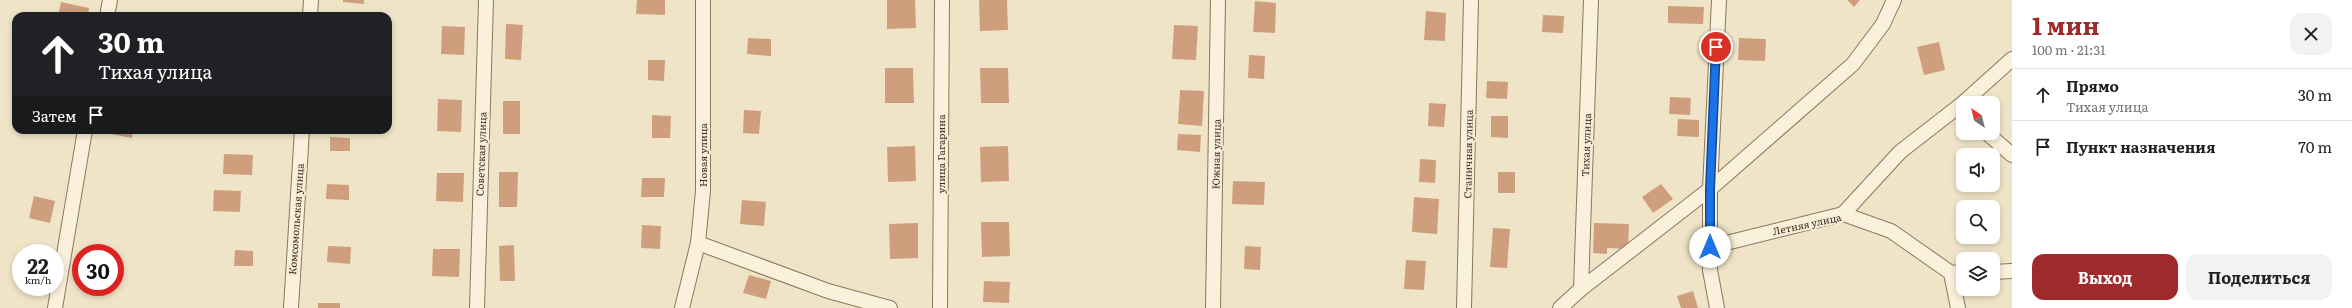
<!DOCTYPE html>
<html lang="ru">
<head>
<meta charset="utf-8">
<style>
	:root { --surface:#fff; --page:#f2f2f2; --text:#202124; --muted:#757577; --line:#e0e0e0; --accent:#9e2a2b }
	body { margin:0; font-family:Literata,serif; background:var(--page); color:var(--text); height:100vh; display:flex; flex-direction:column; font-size:15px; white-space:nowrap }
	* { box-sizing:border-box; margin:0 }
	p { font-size:13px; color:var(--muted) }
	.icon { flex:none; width:22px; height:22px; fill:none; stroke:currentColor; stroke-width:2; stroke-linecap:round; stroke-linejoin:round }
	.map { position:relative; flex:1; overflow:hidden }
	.drawer { display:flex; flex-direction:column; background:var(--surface); width:340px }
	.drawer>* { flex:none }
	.hud { position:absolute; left:12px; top:12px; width:380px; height:122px; border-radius:12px; box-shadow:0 2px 6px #0003; background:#202124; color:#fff; overflow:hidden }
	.needle { width:26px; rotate:325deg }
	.tools { position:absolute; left:1956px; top:96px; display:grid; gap:8px }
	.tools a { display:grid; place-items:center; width:44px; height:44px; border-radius:8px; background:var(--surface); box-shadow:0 2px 6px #0003; font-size:20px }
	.speed { position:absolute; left:12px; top:244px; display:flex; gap:8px; font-size:20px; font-weight:700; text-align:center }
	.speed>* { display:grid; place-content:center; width:52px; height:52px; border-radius:50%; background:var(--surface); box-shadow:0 2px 6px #0003; line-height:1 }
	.speed small { font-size:10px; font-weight:400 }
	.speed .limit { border:6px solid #d22; background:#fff; color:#111 }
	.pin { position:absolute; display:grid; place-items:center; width:34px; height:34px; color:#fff; margin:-17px; border:2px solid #fff; border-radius:50%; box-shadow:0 1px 4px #0007 }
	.me { position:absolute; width:44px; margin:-22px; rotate:0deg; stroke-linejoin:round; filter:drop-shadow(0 0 3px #0008) }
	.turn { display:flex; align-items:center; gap:14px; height:84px; padding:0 20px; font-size:18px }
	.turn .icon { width:52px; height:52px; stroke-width:2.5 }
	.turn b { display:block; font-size:28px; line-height:34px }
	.then { display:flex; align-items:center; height:38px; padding:0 20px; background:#0003; gap:8px; font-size:15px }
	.round { display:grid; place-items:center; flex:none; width:42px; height:42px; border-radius:12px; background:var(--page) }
	.summary { display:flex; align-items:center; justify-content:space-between; height:68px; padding:0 20px }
	h1 { font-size:24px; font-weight:700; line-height:30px; color:var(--accent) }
	.action { display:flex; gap:8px; margin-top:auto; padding:8px 20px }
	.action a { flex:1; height:46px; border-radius:12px; background:var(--accent); color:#fff; font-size:16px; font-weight:700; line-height:46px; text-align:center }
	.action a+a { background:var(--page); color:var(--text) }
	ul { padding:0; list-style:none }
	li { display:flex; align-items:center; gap:12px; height:52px; padding:0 20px; border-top:1px solid var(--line) }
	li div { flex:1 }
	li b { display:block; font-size:15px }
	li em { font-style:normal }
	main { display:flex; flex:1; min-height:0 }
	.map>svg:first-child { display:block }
</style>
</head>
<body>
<main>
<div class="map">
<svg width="2012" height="308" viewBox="0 0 2012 308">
	<rect width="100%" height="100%" fill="#f0e4c8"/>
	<!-- building -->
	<g fill="#cf9f7d">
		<path d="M343 0H364V4L343 2Z"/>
		<path d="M637 0H665V15L636 14Z"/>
		<path d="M887 0H915L916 28 887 29Z"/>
		<path d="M979 0H1007L1008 30 980 31Z"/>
		<path d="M1847 0H1860L1854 7Z"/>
		<path d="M1255 1 1276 3 1275 33 1253 32Z"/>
		<path d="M61 2 89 8 88 16H58Z"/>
		<path d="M1668 6 1704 7 1703 24 1668 23Z"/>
		<path d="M1426 11 1446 13 1445 41 1424 40Z"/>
		<path d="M1543 15 1564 16 1563 33 1542 32Z"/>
		<path d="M506 24 523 25 521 60 505 59Z"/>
		<path d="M1174 25 1198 26 1196 60 1172 59Z"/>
		<path d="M442 26 465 27 464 55 441 54Z"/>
		<path d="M748 38 771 39V56L747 54Z"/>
		<path d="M1739 38 1766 39 1765 61 1738 60Z"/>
		<path d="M1939 42 1945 70 1924 75 1917 47Z"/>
		<path d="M1249 55 1265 56 1264 79 1248 78Z"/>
		<path d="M648 60H665L664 81 648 80Z"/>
		<path d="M885 68H913L914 103H885Z"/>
		<path d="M980 68H1008L1009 103H981Z"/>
		<path d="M1487 81 1508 82 1507 99 1486 98Z"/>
		<path d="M1180 90 1204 91 1202 126 1178 124Z"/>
		<path d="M1670 97 1691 98 1690 115 1669 114Z"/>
		<path d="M438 99 462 100 461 132 437 131Z"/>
		<rect x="503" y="101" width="17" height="33"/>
		<path d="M1429 103 1446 104 1444 127 1428 126Z"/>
		<path d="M744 110 761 111 759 134 743 133Z"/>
		<path d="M652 115 671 116 670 138H652Z"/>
		<path d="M1491 116H1508V138L1491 137Z"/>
		<path d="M1678 119 1699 120V137L1677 136Z"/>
		<path d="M107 130H133L132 138 106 133Z"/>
		<path d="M1178 134 1201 135 1200 152 1177 150Z"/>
		<path d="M330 137 350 138V151H330Z"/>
		<path d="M915 146 916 181 888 182 887 147Z"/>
		<path d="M1008 146 1009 181 981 182 980 147Z"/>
		<path d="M224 154 253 155 252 175 223 174Z"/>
		<path d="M1420 159 1436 160 1435 183 1419 182Z"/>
		<path d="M499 172H518L517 207H499Z"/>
		<rect x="1498" y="172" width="17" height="21"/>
		<path d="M437 173H464L463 202 436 201Z"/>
		<path d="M642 178H665L664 197H641Z"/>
		<path d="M1233 181 1265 182 1264 205 1232 204Z"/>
		<path d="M327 184 349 185V200L326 199Z"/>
		<path d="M1661 184 1673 199 1653 213 1642 197Z"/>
		<path d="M214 190 241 191 240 212 213 211Z"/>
		<path d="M34 196 55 201 50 223 29 218Z"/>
		<path d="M1414 197 1439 199 1437 234 1412 232Z"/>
		<path d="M742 200 766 202 764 226 740 224Z"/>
		<path d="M981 222H1009L1010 256 982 257Z"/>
		<path d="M918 223V258L890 259 889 224Z"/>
		<path d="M1594 223 1629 224 1628 249 1607 248V254L1593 253Z"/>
		<path d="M642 225 661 226 660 249 641 248Z"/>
		<path d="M1493 228 1510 229 1507 268 1490 267Z"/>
		<path d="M514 245 515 281H500L499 246Z"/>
		<path d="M328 246 351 247 350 264 327 262Z"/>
		<path d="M1245 246 1261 247 1260 270 1244 269Z"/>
		<path d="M433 249H460L459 277 432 276Z"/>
		<path d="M235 250 253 251V266H234Z"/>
		<path d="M1406 260 1426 261 1424 290 1404 289Z"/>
		<path d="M749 275 771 281 766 299 743 293Z"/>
		<path d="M984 281 1010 282 1009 303 983 302Z"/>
		<path d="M1693 291 1698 308H1681L1677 296Z"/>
		<rect x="318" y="303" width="22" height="5"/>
	</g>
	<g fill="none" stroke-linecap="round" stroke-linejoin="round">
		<!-- street casing -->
		<g stroke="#8d765c" stroke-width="16">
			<g id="street">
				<path d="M107 16 110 0"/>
				<path d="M310 16 311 0"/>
				<path d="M1963 103 2012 59"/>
				<path d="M1987 133 2012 155"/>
				<path d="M1843 214 1900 152 1963 103"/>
				<path d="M698 243 828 291 890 308"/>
				<path d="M1710 247 1843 214 1891 231 1951 273 1958 308"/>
				<path d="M1993 272 2012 271"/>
				<path d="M1951 273 1963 272"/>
				<path d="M1581 289 1591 0"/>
				<path d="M55 308 85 130"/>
				<path d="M291 308 302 130"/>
				<path d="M477 308 486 0"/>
				<path d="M682 308 698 243 703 191V0"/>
				<path d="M940 308 942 0"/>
				<path d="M1213 308 1218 0"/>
				<path d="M1464 308 1471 0"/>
				<path d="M1560 308 1581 289 1710 189 1853 64 1883 24 1894 0"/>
				<path d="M1717 308 1710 270V189L1719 0"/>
			</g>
		</g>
		<!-- street -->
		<use href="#street" stroke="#faf1dc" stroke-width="14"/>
	</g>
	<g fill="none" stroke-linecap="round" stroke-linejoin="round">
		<!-- route casing -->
		<g stroke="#114b97" stroke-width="10">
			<path id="route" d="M1710 247V189L1716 47"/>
		</g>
		<!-- route -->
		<use href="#route" stroke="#1a73e8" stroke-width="7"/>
	</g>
	<g text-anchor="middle" stroke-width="4" stroke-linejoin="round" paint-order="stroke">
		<!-- street labels -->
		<g font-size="10" fill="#3d2e20" stroke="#f7eed8">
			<text transform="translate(1586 145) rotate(-88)" y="4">Тихая улица</text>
			<text transform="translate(481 154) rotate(-88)" y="4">Советская улица</text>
			<text transform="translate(941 154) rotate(-90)" y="4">улица Гагарина</text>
			<text transform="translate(1216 154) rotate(-89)" y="4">Южная улица</text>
			<text transform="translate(1468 154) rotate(-89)" y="4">Станичная улица</text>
			<text transform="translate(703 155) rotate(-90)" y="4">Новая улица</text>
			<text transform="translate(296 219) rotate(-86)" y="4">Комсомольская улица</text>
			<text transform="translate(1807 224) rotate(-12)" y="4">Летняя улица</text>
		</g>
	</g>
</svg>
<div class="tools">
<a><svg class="needle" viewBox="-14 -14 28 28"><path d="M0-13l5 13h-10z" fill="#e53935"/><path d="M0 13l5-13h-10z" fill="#757577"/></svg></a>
<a><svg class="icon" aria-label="sound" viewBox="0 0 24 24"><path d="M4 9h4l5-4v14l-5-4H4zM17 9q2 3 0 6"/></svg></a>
<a><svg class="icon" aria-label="search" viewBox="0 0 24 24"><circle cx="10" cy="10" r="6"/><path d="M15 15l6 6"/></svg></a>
<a><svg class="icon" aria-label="layers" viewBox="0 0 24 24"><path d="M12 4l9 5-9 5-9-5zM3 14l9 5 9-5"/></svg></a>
</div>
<div class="speed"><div>22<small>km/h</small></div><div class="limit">30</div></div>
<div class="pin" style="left:1716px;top:47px;background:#d93025"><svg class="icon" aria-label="arrive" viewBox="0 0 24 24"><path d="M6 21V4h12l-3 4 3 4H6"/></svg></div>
<svg class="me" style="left:1710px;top:247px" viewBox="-20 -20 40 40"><circle r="19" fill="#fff"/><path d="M0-13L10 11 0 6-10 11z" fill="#1a73e8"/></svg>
<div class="hud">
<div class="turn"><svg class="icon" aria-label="ahead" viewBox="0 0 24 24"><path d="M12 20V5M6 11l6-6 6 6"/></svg><div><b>30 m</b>Тихая улица</div></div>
<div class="then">Затем<svg class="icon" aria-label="arrive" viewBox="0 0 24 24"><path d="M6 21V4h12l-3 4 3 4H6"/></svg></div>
</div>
</div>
<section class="drawer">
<div class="summary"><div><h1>1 мин</h1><p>100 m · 21:31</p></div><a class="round"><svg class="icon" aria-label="close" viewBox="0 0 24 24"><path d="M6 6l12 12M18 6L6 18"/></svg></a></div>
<ul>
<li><svg class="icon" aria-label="ahead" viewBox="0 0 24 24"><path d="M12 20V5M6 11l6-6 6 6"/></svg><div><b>Прямо</b><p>Тихая улица</p></div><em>30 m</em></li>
<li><svg class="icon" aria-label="arrive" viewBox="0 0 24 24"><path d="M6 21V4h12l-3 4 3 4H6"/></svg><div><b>Пункт назначения</b></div><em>70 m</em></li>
</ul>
<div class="action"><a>Выход</a><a>Поделиться</a></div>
</section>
</main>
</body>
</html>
